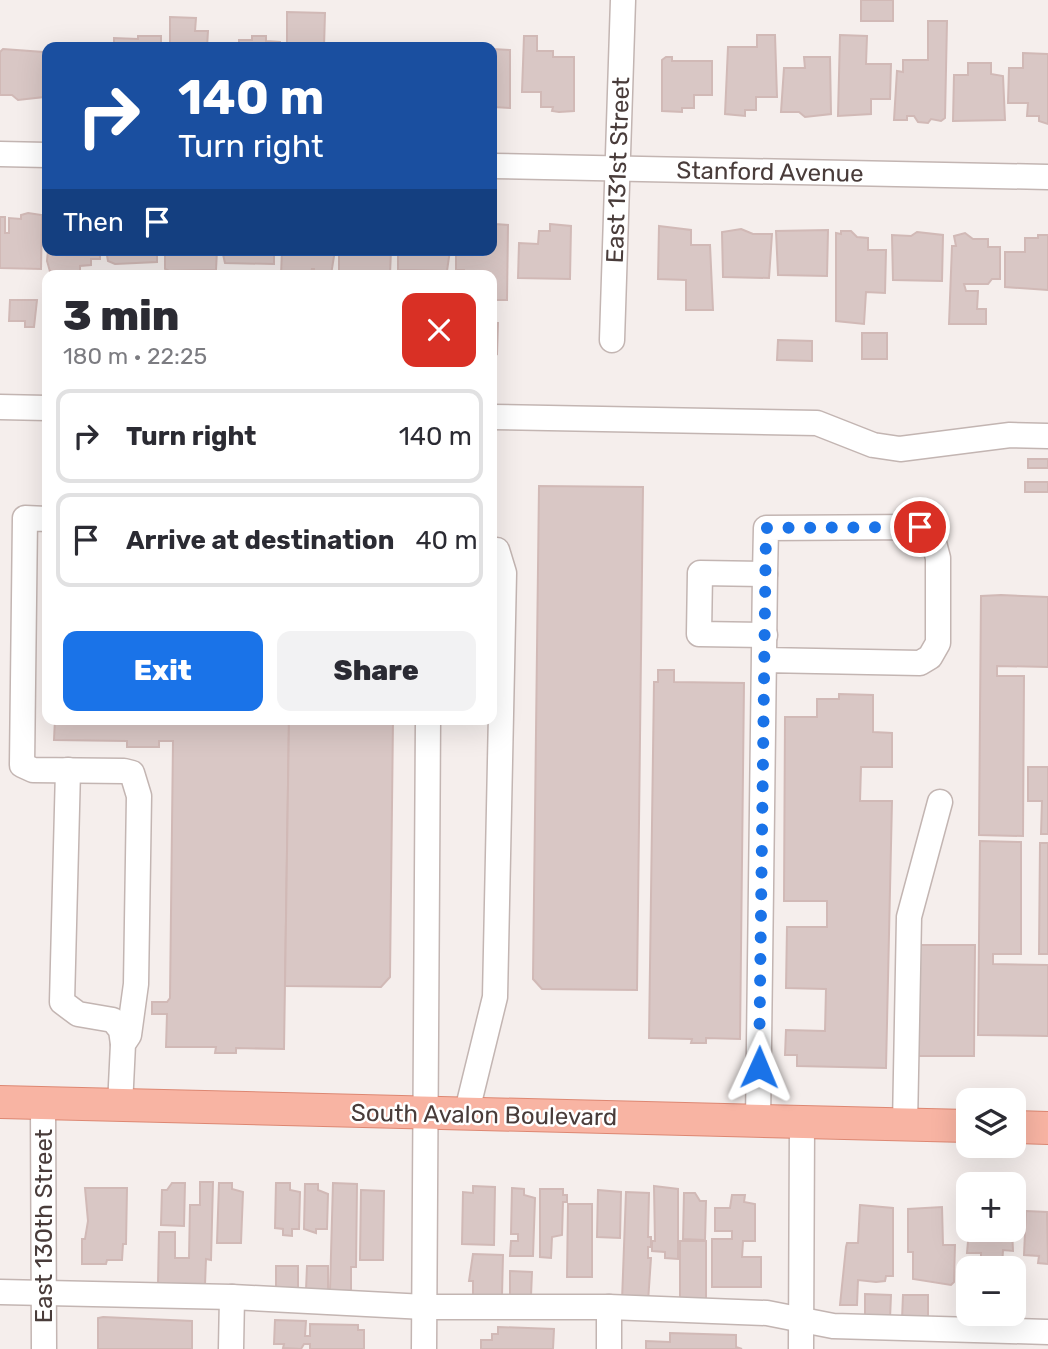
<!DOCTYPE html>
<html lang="en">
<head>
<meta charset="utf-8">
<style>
	:root { --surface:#fff; --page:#f2f2f3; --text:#2b2b33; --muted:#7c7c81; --line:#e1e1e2; --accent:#1a73e8 }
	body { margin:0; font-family:Rubik,sans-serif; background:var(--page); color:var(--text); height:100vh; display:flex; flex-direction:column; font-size:26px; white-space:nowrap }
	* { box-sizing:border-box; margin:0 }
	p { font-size:23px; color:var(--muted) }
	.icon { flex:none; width:38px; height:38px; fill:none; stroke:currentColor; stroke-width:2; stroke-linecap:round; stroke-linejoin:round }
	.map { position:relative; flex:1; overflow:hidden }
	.panel { position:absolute; left:42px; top:270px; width:455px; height:455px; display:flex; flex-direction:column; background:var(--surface); border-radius:14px; box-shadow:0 7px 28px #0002 }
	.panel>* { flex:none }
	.hud { position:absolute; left:42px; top:42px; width:455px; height:214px; border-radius:14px; box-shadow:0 7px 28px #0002; background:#1a4fa0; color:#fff; overflow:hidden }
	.controls { position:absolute; left:956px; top:1088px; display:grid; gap:14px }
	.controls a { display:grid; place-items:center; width:70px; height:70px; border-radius:14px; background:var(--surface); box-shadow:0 7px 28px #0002; font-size:35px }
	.pin { position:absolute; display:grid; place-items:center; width:60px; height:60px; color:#fff; margin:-30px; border:4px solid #fff; border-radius:50%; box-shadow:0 2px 7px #0007 }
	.me { position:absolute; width:77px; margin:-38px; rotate:1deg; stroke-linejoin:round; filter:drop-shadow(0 0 5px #0008) }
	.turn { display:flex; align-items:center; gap:24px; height:147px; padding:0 21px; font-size:32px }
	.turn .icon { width:91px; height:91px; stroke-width:2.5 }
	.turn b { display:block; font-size:49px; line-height:60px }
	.then { display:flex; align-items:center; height:66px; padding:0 21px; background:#0003; gap:14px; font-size:26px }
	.round { display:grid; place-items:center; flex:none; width:74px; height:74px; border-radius:14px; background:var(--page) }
	.head { display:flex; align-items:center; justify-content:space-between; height:119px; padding:0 21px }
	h1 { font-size:42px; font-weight:800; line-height:52px }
	.cta { display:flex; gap:14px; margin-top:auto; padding:14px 21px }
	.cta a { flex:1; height:80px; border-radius:14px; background:var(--accent); color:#fff; font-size:28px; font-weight:800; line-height:80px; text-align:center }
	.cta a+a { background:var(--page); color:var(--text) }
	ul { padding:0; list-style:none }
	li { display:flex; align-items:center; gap:21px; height:94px; margin:0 14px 10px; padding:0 7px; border:4px solid var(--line); border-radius:14px }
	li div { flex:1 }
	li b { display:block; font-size:26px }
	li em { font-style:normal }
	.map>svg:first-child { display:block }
</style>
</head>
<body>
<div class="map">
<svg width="1048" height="1349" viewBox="0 0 1048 1349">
	<rect width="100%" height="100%" fill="#f5eeec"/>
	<!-- building -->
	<g fill="#d9c7c5" stroke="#d1b9b6" stroke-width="2">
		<rect x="861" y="0" width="32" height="21"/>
		<path d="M287 12 325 13 324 47H287Z"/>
		<path d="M170 17 196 18 195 31H208L207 47H170Z"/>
		<path d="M928 21H947L945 118 941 121 931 119 928 123 918 122 914 116H907V120H894L897 71 903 72V60H928Z"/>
		<path d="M757 35H775L777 97H756V110H745V116L725 114 728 47H757Z"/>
		<path d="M840 35 867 36 866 64H891L890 99H871V114L838 116Z"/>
		<path d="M138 36H161V47H114V38L138 39Z"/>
		<path d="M252 36H266V41L280 42V47H228V44L239 45V40H252Z"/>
		<path d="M524 36H537V51H553V57H574V111L559 112 552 111 553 107H541V92H522Z"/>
		<path d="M3 49 43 52 44 97 18 100 12 95H0V52Z"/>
		<path d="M492 49 510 50V108L493 107 492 111Z"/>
		<path d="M1023 53 1048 54V124L1039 121V116H1027L1028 103H1008L1009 68H1023Z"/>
		<path d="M666 57H672V61H712V95H694V108H682V112L662 111V60Z"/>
		<path d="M804 57H830L831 114 805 117 799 112H781L784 68H805Z"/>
		<path d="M968 63H991V74L1003 76 1005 120 953 121 954 75H968Z"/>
		<path d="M28 213 42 215 41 269 0 268V217H5V233H9V218L21 219V215Z"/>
		<path d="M492 220 495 224 508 225 507 300H492V275H464V270H456V250H492Z"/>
		<path d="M550 224 571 226 570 279 518 278 519 243 538 244 539 231H550Z"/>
		<path d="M659 226 691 230V245H710L713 310H686V280L658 279Z"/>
		<path d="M741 229 753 234H772L769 278 723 277 722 232Z"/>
		<path d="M828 230 827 276 778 275 776 231Z"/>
		<path d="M841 231H851L857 237 868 238V250H886L885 293 866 292 864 324 836 321V233L841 234Z"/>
		<path d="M917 232 943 235 942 281 893 280 892 235 911 236Z"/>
		<path d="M965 233 973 239H988V247H1000V279H992L988 284H964L966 291H978L977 309H986V324H949L952 246H956L954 236Z"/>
		<path d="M1038 235H1048V290L1005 287V252H1025V238H1038Z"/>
		<path d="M48 250H100V259H91V265L80 266V275H51L47 261Z"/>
		<path d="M106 250H157V262L115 264 108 261Z"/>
		<path d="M165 250H217L216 270 169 271 165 269Z"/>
		<path d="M222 250H274V264L225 263Z"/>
		<path d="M282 250H335L331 275H314V269H312L311 275H281Z"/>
		<path d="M339 250H391L390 275H339Z"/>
		<path d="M398 250H450L447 271 398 270Z"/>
		<path d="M10 300H37L34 327H25V321H9Z"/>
		<path d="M492 323H498L497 354 492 353Z"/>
		<rect x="862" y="333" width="25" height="26"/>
		<path d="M778 340 812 341V361L777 360Z"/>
		<rect x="1028" y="459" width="20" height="9"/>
		<rect x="1025" y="482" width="23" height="10"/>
		<path d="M539 486 643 487 637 990 542 989 533 979Z"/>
		<path d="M1001 595 1048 597V667L997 666V676H1024L1023 836 979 835 981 596Z"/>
		<path d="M658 670H674V682L744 683 740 1039 706 1038V1043H691L692 1039 649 1038 654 682H658Z"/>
		<path d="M839 694 873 695V732L892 733V767H861L860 801H892L886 1068 797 1066V1055H785L786 1030 825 1031 826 989 786 988 787 927H827V901H784L785 717H817V699H839Z"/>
		<path d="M55 719H289L284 1049 236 1048V1053H215L216 1047H166L167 1014H152V1002H167L170 998 173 741H159V747H127V741L54 740Z"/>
		<path d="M289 719H393L390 977 381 987 285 986Z"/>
		<path d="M1028 767H1048V834H1041L1042 801H1028Z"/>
		<path d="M980 841 1021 842V954H993V964L1048 965V1036L978 1035Z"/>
		<path d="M1040 843H1048V954H1039Z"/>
		<path d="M918 945H975L974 1056H916Z"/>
		<path d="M200 1182H213L211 1260 206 1259 205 1285 158 1284 159 1232H175V1258H189L190 1205H200Z"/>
		<path d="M172 1183H185L184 1226 161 1225 162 1190H167Z"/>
		<path d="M219 1183H232V1189L243 1192 241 1243H217Z"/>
		<path d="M276 1183H290V1190L300 1192 299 1229H292V1236L283 1235V1229L275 1228Z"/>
		<path d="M333 1183 357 1184 356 1267H351V1291L330 1290Z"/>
		<path d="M305 1184H318V1190L328 1194 327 1229H316V1233L304 1229Z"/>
		<path d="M473 1186 495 1187 494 1245 462 1244 463 1192 473 1193Z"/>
		<path d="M654 1186 678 1189V1259L665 1258V1252L652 1251V1241H655Z"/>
		<path d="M85 1188H127L126 1244H123L122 1260H107L106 1264H82V1239H85L88 1221Z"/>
		<path d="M512 1188 524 1189V1195L535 1198 533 1256H510L511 1241H518V1234H511Z"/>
		<path d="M540 1189H563V1195H567V1202H563L562 1235 552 1237 551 1258 540 1257Z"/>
		<path d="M361 1190 384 1191 383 1260H360Z"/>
		<path d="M598 1190 621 1192 620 1238 597 1237Z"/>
		<path d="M626 1192 649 1193 648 1237H651V1247H648V1258H651L648 1302 622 1301Z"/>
		<path d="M684 1193H695L700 1201H706L705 1240 683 1239Z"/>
		<path d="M732 1195H745L744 1202 755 1204V1241H743L742 1257H761V1287H712V1239H732V1231H715V1208H730Z"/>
		<path d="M568 1204H592V1277H567Z"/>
		<path d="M860 1205 893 1208V1276H886L885 1281 876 1282 858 1280 857 1305H840L846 1247 847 1243H858Z"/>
		<path d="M942 1207 943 1245H955L954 1282 951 1285 913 1279V1252H908V1209Z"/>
		<path d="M1026 1211 1047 1212 1048 1264 1038 1263 1039 1256 1024 1255Z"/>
		<path d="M969 1230H1012L1013 1251 1003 1250 1002 1268H981V1253H967Z"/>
		<rect x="680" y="1241" width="26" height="61"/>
		<path d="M473 1254 503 1255 502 1296H473V1281H469Z"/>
		<path d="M276 1266H298V1290L276 1289Z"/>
		<path d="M307 1266H328V1290H306Z"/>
		<path d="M510 1271 532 1272 531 1296 510 1295Z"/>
		<path d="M865 1294 891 1295 890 1319H865Z"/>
		<path d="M903 1295H928V1320H902Z"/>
		<path d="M1013 1298H1018L1017 1323 995 1322V1314H1013Z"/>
		<path d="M103 1317 192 1321V1349H98V1318Z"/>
		<path d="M275 1320 306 1321 305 1336H310V1324L358 1325V1330H364V1349H310V1344H304L301 1349 283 1348 284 1344H274Z"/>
		<path d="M498 1327 554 1329 553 1349H481V1340H492V1334H498Z"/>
		<path d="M670 1333 736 1335V1347L742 1349H646V1341L670 1342Z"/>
	</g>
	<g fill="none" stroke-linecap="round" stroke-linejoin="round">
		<!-- minor casing -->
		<g stroke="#c3b5b2" stroke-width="27">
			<g id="minor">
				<path d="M0 154 47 155"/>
				<path d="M492 166 1048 177"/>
				<path d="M612 340 623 0"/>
				<path d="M0 407 47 408"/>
				<path d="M492 417 817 423 873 445 900 449 1010 435 1048 436"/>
				<path d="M47 519 25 518 22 765 33 770 124 771 132 773 139 796 136 984 129 1035 123 1044 120 1106"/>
				<path d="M765 635 699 634 700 573 765 574"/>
				<path d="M68 770 62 1002 78 1014 113 1020 121 1030 123 1044"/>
				<path d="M43 1103 44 1349"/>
				<path d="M466 1115 495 997 504 573 497 550H492"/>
				<path d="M758 1122 765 574 766 528 920 527 933 539 938 558V643L930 657 920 663 764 660"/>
				<path d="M905 1125 909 917 940 802"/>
				<path d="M0 1292 232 1297 425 1307H609L767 1313 833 1326 1048 1332"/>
				<path d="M231 1349 232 1297"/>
				<path d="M424 1349 428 719"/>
				<path d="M609 1349V1307"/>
				<path d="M801 1349 802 1123"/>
			</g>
		</g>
		<!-- major casing -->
		<g stroke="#dd8772" stroke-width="34">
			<g id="major">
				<path d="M0 1102 968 1126"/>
				<path d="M1013 1127 1048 1128"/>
			</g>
		</g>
		<!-- minor -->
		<use href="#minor" stroke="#fff" stroke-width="24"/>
		<!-- major -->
		<use href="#major" stroke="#f8b4a3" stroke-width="32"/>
	</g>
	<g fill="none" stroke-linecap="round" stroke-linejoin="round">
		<!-- route -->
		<path stroke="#1a73e8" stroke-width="12" stroke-dasharray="0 21.6" d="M759 1067 766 528 920 527"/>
	</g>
	<g text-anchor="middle" stroke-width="5" stroke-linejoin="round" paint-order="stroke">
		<!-- street labels -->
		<g font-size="24" fill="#493c3a" stroke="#fff">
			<text transform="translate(618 170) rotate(-88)" y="8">East 131st Street</text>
			<text transform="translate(770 172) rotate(1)" y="8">Stanford Avenue</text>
			<text transform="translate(484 1115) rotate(1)" y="8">South Avalon Boulevard</text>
			<text transform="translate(44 1226) rotate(-90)" y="8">East 130th Street</text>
		</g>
	</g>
</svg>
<div class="controls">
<a><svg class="icon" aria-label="layers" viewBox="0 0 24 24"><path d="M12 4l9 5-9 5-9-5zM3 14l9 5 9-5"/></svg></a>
<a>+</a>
<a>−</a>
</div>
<div class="pin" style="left:920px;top:527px;background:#d93025"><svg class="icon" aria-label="arrive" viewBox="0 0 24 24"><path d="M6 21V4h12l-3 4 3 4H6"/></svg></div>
<svg class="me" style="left:759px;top:1067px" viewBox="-20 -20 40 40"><path d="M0-17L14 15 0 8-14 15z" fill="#1a73e8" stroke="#fff" stroke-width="4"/></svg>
<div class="hud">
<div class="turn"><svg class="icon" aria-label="right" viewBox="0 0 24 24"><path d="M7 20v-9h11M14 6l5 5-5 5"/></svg><div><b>140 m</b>Turn right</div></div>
<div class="then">Then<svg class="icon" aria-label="arrive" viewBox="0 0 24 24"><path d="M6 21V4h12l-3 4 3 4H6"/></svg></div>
</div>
<section class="panel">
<div class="head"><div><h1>3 min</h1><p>180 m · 22:25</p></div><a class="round" style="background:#d93025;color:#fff"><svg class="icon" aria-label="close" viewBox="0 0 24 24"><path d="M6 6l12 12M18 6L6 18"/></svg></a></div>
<ul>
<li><svg class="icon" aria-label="right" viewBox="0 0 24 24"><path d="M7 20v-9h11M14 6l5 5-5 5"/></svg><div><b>Turn right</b></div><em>140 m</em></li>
<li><svg class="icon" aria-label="arrive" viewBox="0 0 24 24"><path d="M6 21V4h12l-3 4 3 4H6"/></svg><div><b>Arrive at destination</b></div><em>40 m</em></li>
</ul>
<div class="cta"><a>Exit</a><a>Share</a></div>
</section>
</div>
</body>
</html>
